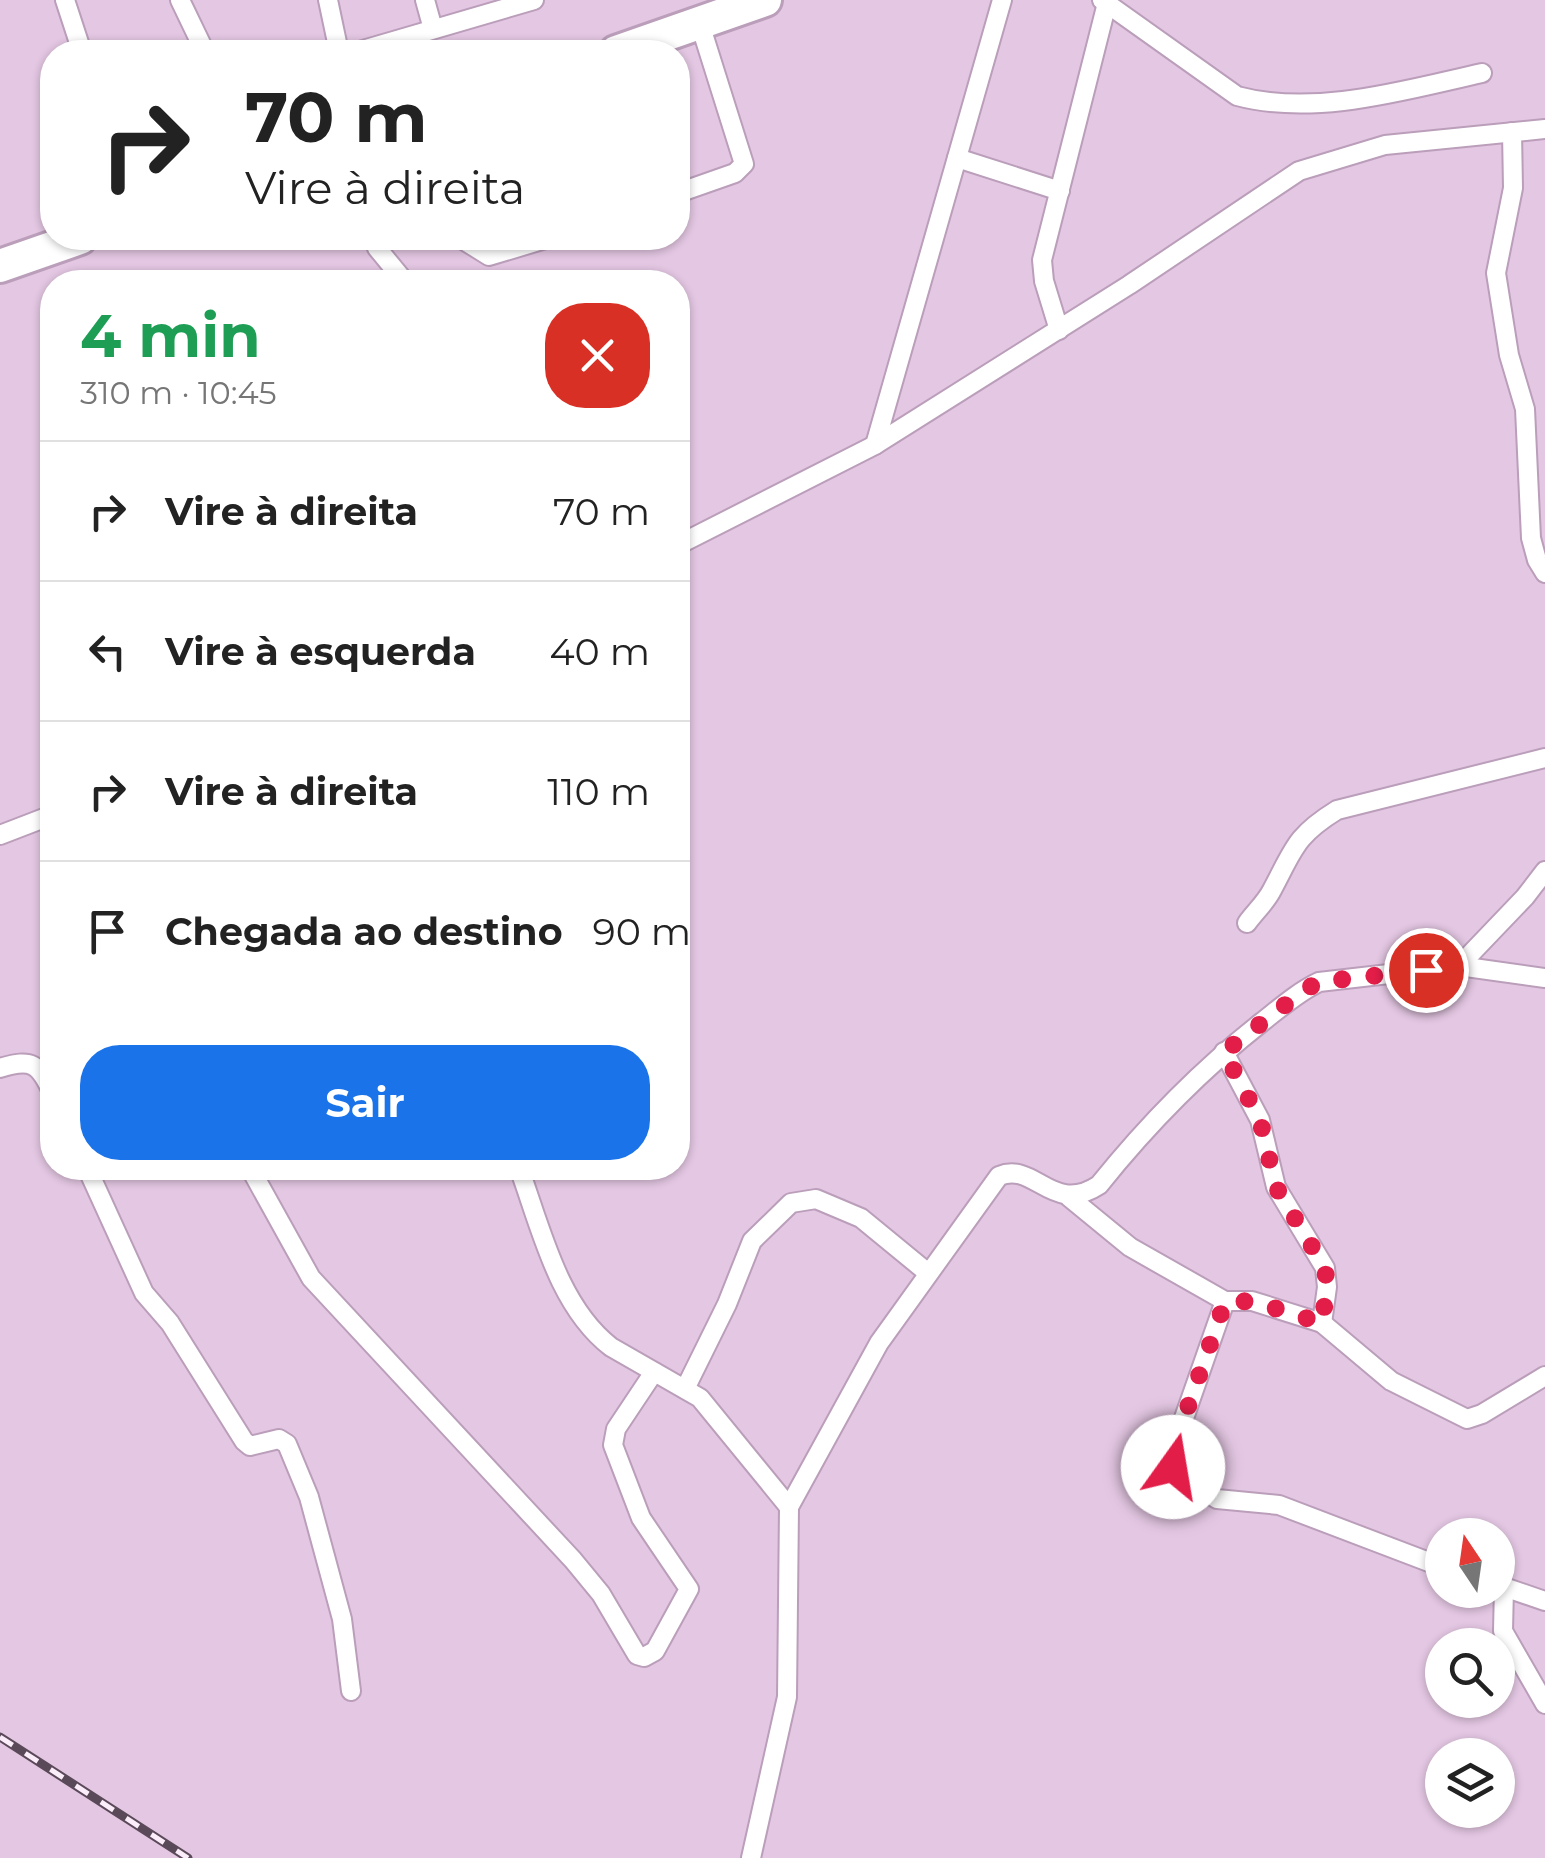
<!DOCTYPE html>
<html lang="pt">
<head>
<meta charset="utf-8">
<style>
	:root { --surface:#fff; --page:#f2f2f2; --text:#222; --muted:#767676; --line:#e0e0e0; --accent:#1a73e8 }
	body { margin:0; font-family:Montserrat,sans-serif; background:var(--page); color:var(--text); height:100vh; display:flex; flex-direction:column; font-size:38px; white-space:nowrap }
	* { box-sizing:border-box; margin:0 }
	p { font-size:32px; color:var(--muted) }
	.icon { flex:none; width:55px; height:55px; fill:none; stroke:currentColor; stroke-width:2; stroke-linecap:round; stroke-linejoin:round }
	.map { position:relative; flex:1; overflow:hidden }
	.side { position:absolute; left:40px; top:270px; width:650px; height:910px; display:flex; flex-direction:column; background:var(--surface); border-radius:40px; box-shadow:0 2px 8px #0004 }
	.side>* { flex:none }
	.guide { position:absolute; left:40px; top:40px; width:650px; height:210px; border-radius:40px; box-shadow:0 2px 8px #0004; background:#fff; color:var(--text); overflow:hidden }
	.needle { width:65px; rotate:347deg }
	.tools { position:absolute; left:1425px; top:1518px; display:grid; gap:20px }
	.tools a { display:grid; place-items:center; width:90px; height:90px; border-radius:50%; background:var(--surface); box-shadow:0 2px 8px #0004; font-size:50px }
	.pin { position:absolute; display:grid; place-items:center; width:85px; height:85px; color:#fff; margin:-42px; border:5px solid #fff; border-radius:50%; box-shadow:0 2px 10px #0007 }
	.me { position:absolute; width:110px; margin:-55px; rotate:13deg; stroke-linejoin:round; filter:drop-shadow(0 0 8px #0008) }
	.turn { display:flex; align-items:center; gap:35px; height:210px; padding:0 40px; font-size:45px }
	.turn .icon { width:130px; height:130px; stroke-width:2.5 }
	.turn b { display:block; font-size:70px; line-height:85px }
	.round { display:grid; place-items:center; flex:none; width:105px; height:105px; border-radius:40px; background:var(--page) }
	.summary { display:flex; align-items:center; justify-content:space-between; height:170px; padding:0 40px }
	h1 { font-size:60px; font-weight:700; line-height:75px; color:#1e9e55 }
	.primary-button { display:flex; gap:20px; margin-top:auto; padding:20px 40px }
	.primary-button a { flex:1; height:115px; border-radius:40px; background:var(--accent); color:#fff; font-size:40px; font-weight:700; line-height:115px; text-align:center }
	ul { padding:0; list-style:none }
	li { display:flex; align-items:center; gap:30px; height:140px; padding:0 40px; border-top:2px solid var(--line) }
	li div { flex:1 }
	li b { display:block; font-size:38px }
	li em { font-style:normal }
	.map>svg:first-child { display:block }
</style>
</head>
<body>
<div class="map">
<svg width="1545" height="1858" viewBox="0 0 1545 1858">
	<rect width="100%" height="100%" fill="#e4c7e3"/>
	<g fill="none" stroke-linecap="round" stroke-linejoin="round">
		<!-- street casing -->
		<g stroke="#ba9eba" stroke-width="22">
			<g id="street">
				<path d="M65 0 82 52"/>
				<path d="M180 0 205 52"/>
				<path d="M328 0 339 52"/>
				<path d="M425 0 433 29"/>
				<path d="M1102 0 1237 96C1315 117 1405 90 1482 73"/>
				<path d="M356 52 534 0"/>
				<path d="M1512 132 1513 188 1496 273 1509 355 1525 409 1531 538 1537 560 1545 573"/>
				<path d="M957 158 1060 191"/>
				<path d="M678 193 735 173 744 164 700 24"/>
				<path d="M373 238 377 248 405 282"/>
				<path d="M460 238 489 256 549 238"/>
				<path d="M1059 330 1044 281 1042 260 1107 3"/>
				<path d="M875 445 1002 0"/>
				<path d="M678 545 875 445 1129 285 1299 171 1385 145 1545 129"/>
				<path d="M0 835 52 815"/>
				<path d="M1247 923C1255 912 1266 902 1272 890 1294 849 1295 836 1337 810L1545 758"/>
				<path d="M1459 966 1525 897 1545 871"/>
				<path d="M1224 1052 1260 1120 1276 1187 1325 1268 1327 1287 1322 1323"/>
				<path d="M0 1068C32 1058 39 1064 52 1092"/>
				<path d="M87 1168 144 1293 170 1323 244 1441 250 1446 279 1439 287 1444 309 1497 342 1619 351 1691"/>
				<path d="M250 1168 311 1278 573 1560 601 1594 637 1655 644 1657 655 1651 689 1589 641 1518 613 1445 616 1429 654 1372"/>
				<path d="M519 1168C541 1228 558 1306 611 1347L700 1398 789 1507"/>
				<path d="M1069 1197 1130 1247 1225 1301H1252L1322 1323 1391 1381 1467 1419 1482 1414 1545 1376"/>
				<path d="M1225 1301 1170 1458 1177 1473 1217 1499 1279 1505 1442 1567"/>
				<path d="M685 1389 727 1304 752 1241 791 1203 816 1199 861 1218 928 1273"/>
				<path d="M1498 1585 1545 1601"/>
				<path d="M1504 1587 1503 1631 1545 1704"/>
				<path d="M751 1858 787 1697 789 1507 879 1343 999 1176C1035 1161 1052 1216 1099 1185 1148 1124 1201 1070 1262 1022 1280 1008 1298 992 1319 982L1459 966 1545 978"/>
			</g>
		</g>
		<!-- highway casing -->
		<g stroke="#ba9eba" stroke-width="38">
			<g id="highway">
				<path d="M616 52 765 0"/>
				<path d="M0 266 80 238"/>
			</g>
		</g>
		<!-- street -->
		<use href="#street" stroke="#fff" stroke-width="18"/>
		<!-- highway -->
		<use href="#highway" stroke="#fff" stroke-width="32"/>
		<!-- rail casing -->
		<g stroke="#5a4a59" stroke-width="9">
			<path id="rail" d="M0 1737 188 1858"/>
		</g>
		<!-- rail -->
		<use href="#rail" stroke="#fcedfb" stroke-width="5" stroke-dasharray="15" stroke-linecap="butt"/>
	</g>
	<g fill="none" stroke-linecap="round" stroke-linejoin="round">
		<!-- route -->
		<path stroke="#e11d48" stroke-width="18" stroke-dasharray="0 32.4" d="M1173 1467 1170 1458 1225 1302 1252 1301 1322 1323 1327 1287 1325 1268 1276 1187 1260 1120 1224 1052 1302 992 1318 982 1426 970"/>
	</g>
</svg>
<div class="tools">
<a><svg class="needle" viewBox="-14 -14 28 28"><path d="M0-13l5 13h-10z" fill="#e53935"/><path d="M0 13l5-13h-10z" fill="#767676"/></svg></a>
<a><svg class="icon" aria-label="search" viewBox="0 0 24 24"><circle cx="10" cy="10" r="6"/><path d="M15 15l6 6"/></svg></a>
<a><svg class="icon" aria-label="layers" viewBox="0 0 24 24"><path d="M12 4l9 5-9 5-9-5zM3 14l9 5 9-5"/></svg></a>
</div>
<div class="pin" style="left:1426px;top:970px;background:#d93025"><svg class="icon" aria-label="arrive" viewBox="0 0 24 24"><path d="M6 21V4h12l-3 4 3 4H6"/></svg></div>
<svg class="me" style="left:1173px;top:1467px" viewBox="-20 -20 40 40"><circle r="19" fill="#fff"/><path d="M0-13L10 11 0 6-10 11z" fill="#e11d48"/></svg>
<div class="guide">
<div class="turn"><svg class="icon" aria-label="right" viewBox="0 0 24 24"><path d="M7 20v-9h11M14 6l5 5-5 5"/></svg><div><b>70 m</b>Vire à direita</div></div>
</div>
<section class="side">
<div class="summary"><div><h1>4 min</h1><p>310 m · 10:45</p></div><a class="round" style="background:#d93025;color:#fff"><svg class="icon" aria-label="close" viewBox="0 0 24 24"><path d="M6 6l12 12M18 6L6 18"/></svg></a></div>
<ul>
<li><svg class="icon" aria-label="right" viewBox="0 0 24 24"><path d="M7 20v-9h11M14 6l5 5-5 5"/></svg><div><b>Vire à direita</b></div><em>70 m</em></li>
<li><svg class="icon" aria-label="left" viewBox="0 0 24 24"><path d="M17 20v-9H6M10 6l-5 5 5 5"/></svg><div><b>Vire à esquerda</b></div><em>40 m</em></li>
<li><svg class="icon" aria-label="right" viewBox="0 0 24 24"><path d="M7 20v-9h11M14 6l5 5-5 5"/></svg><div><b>Vire à direita</b></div><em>110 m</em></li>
<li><svg class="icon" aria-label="arrive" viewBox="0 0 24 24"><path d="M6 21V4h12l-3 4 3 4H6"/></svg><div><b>Chegada ao destino</b></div><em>90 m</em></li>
</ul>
<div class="primary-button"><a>Sair</a></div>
</section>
</div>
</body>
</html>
